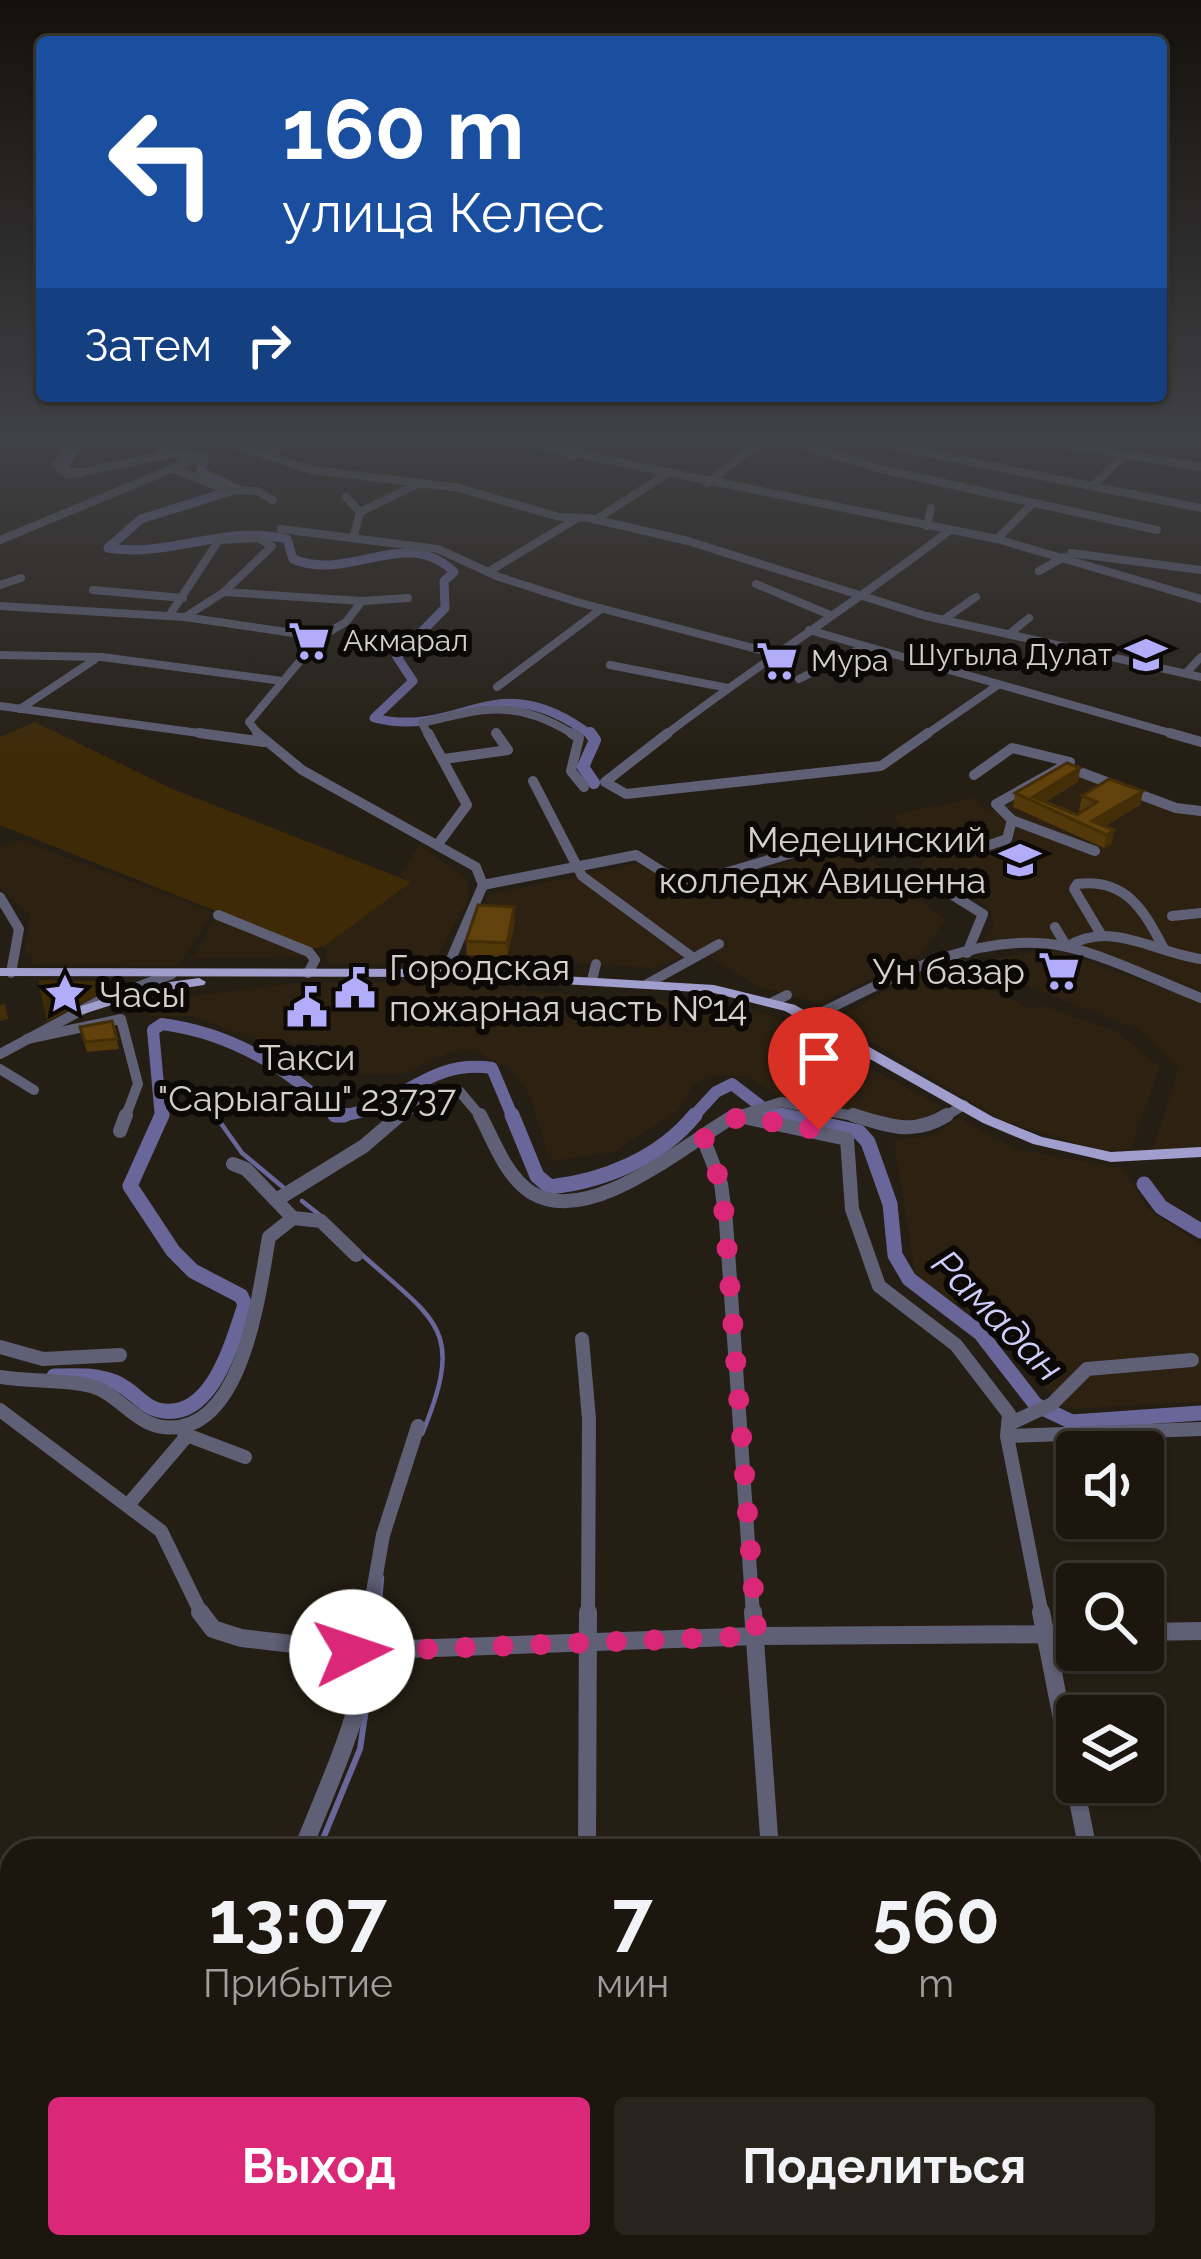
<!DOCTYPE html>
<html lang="ru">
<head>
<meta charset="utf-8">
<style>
	:root { --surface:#1c160f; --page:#29231d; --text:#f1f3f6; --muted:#a09f9e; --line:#3a352f; --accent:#db2777 }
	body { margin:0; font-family:Raleway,sans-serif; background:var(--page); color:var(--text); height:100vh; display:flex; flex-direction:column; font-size:45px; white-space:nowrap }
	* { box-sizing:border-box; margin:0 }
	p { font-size:39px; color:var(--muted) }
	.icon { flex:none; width:66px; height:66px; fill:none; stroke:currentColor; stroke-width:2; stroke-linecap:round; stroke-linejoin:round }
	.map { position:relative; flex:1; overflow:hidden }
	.drawer { position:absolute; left:0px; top:1839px; width:1203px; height:420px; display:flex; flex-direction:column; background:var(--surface); border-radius:36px 36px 0 0; box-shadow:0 3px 9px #0004,0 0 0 3px var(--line) }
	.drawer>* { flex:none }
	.top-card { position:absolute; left:36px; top:36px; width:1131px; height:366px; border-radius:12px; box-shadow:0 3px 9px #0004,0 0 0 3px var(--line); background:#1a4fa0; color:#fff; overflow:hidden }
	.controls { position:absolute; left:1056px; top:1431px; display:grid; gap:24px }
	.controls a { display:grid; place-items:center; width:108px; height:108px; border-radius:12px; background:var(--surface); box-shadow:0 3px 9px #0004,0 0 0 3px var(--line); font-size:60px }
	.pin { position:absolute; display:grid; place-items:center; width:102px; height:102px; color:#fff; margin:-123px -51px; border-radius:50% 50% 50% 0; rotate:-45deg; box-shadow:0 0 12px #0007 }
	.pin .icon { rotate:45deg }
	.me { position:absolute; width:132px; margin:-66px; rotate:86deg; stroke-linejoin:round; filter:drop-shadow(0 0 9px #0008) }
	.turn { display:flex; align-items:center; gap:42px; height:252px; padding:0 48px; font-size:54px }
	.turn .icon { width:156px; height:156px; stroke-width:2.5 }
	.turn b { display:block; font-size:84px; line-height:102px }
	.then { display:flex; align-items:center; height:114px; padding:0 48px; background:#0003; gap:24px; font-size:45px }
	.eta { display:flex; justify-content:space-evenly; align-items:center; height:204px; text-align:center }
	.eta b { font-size:72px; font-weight:700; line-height:84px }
	.action { display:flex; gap:24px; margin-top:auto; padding:24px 48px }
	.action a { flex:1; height:138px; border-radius:12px; background:var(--accent); color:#fff; font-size:48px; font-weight:700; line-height:138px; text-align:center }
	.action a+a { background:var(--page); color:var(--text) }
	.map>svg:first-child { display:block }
</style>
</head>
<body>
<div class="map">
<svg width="1201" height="2259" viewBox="0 0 1201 2259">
	<rect width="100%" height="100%" fill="#251e14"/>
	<!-- built -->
	<g fill="#2d2212">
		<path d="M1070 766 1201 815V991L1068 940 983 945 994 921 988 907 920 868 929 851 938 847 924 833 901 827 894 815 973 798 988 812 998 810Z"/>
		<path d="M19 840 213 912 178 966 31 964 34 958 24 954 30 915 0 887V848Z"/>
		<path d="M419 845 467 879 469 897 433 964H328L325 946 410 882 401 875Z"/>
		<path d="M854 845 945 920 922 953 820 1004 759 987 698 950 656 968 464 956 487 895 643 862 685 891Z"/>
		<path d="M215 918 311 957 194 958Z"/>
		<path d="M1053 949 1201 1002V1147L1152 1151 1179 1068 1140 1030 968 963Z"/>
		<path d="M938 962 1030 1009 1042 1006 1116 1031 1160 1067 1130 1150 1104 1151 1004 1121 834 1020Z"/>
		<path d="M397 982 744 1007 782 1020 942 1107 924 1120 894 1119 781 1097 746 1076 716 1075 694 1084 677 1112 613 1152 550 1161 530 1095 512 1070 475 1050 450 1052 402 1074H337L339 1047 256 1039 192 1016H150V1001L299 983Z"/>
		<path d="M958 1118 1018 1149 1125 1169 1146 1207 1201 1245V1402L1067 1409 964 1307 916 1280 894 1140 931 1136Z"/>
	</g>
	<!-- green -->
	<g fill="#3f2a07">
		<path d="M35 722 170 788 411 882 325 946 311 949 0 825V737Z"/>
		<path d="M38 980 93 981 100 983 102 993 47 1022Z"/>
	</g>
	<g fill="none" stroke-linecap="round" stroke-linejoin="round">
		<!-- stream-far1 -->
		<g stroke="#696699" stroke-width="4.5">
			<path d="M208 1105 242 1153 284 1188"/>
			<path d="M302 1201 321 1216"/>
			<path d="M360 1253C437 1322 466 1328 422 1434"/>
			<path d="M379 1615 382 1577"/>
		</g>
		<!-- stream -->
		<g stroke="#696699" stroke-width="6">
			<path d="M377 1643 379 1612"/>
			<path d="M318 1851 360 1749 367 1702"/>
			<path d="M216 2259 217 2247"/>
		</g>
		<!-- canal-far2 -->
		<g stroke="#696699" stroke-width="9">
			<path d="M81 441 64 466 67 472 81 473"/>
			<path d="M160 453 204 456 201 472 237 489 141 519 108 548C169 558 226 524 287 539L293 559C349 583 406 525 454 572L444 581 445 608 397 657 413 681 374 718C463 740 495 662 592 736"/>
		</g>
		<!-- canal-far1 -->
		<g stroke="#696699" stroke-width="12">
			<path d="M590 733 595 740 583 767 594 783"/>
			<path d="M161 1118 153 1030 162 1024C230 1033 288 1067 336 1116 399 1112 424 1058 492 1068L513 1118"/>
			<path d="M692 1118 716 1092 732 1084 771 1114 803 1118"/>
		</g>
		<!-- canal -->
		<g stroke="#696699" stroke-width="15">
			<path d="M335 1115H344"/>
			<path d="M512 1115 537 1176 550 1187C604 1181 660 1158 695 1115"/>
			<path d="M781 1115 859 1132 868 1142 890 1204 895 1255 909 1279 980 1333 1036 1405 1072 1422 1201 1413"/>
			<path d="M1144 1184 1161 1207 1201 1231"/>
			<path d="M54 1376C79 1376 106 1373 127 1389 137 1396 145 1407 158 1410 212 1423 232 1342 245 1305L241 1296 193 1271 173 1251 130 1186 162 1115"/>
		</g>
		<!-- minor-far3 -->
		<g stroke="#5f5f75" stroke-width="8">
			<path d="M221 441 312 470 459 488 559 517 589 518 688 541 926 616 1201 677"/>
			<path d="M515 441 997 539 1201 599"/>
			<path d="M788 441 881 469 1157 530"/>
			<path d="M1042 441 1201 467"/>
			<path d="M887 445 1201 508"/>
			<path d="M263 456 291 441"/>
			<path d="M571 456 594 441"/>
			<path d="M177 470 226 490 257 491 273 500"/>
			<path d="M707 483 762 441"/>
			<path d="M1094 485 1124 455"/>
			<path d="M346 497 360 512"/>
			<path d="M595 520 665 475"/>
			<path d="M927 526 931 508"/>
			<path d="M281 529 438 549 499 577 577 602 772 653"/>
			<path d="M354 535 360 512 418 484"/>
			<path d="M997 539 1032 504"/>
			<path d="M0 540 196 459 170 454 68 475 56 465 74 441"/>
			<path d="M219 540 258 538 272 546 224 592"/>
			<path d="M1071 553 1201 570"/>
			<path d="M1039 571 1064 557"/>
			<path d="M488 572 576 519"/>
			<path d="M756 584 830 615"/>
			<path d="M0 585 21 578"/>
			<path d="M93 590 183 598"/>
			<path d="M362 601 408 598"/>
			<path d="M0 606 185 617 320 637"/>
			<path d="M169 616 221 537"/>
			<path d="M185 617 224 592 362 601 346 622 320 637 249 722 260 736"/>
			<path d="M943 620 976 597"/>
			<path d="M809 630 1181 736"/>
			<path d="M1009 634 1029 618"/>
			<path d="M0 655 102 657 282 681"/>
			<path d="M610 665 728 688"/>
			<path d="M1186 673 1201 657"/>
			<path d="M799 679 864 647"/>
			<path d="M497 687 601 609"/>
			<path d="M0 706 221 736"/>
			<path d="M20 709 94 660"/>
			<path d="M429 736 422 723C487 707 516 699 576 736"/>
			<path d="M664 736C758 664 857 602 950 530"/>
			<path d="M924 736 998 685"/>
		</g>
		<!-- minor-far2 -->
		<g stroke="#5f5f75" stroke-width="10">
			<path d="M199 733 264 742"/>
			<path d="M257 733 302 770 476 867 483 885 445 973"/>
			<path d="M428 733 467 805 438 844"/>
			<path d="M571 733 579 738 571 771 584 787"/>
			<path d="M668 733 605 782 626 794 881 766 928 733"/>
			<path d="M1170 733 1201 742"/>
			<path d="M444 759 508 750 496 733"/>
			<path d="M974 775 1012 748 1070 762"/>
			<path d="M533 781 582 876 692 957"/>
			<path d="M975 850 1007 839 1012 820"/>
			<path d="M1095 851 1012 820 996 804 1064 766 1176 808 1201 811"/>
			<path d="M483 885 636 855 671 877 694 882 820 845 881 840"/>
			<path d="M946 891 983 914 967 953"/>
			<path d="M0 897 19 929 11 973"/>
			<path d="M218 915 309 952 315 960 308 973"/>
			<path d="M1172 916 1201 913"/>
			<path d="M1055 927 1067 947C1110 919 1156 953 1201 959"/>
			<path d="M1102 936 1074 889 1077 884C1126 878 1144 910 1164 949"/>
			<path d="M592 980 596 964"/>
			<path d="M647 984 719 944"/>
			<path d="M773 1002 787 995"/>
			<path d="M811 1018C885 981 976 929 1063 946 1109 956 1157 981 1201 998"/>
			<path d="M27 1039 121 1019 138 1084 125 1118"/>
			<path d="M0 1054 97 1002 172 974"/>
			<path d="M0 1069 34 1090"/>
			<path d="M739 1116 750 1118"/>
			<path d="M396 1118 446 1089 460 1092 482 1118"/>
			<path d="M731 1118 781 1102 864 1118"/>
			<path d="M942 1118 964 1105"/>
		</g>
		<!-- minor-far1 -->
		<g stroke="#5f5f75" stroke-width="14">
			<path d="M480 1115C494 1141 506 1177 532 1193 591 1228 687 1142 736 1115"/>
			<path d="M853 1115C890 1126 913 1136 947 1115"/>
			<path d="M739 1116 847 1139 852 1209 879 1286 956 1345 1009 1414 1007 1436 1042 1615"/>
			<path d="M120 1131 126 1115"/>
			<path d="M703 1138 721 1184 726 1222 753 1615"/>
			<path d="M233 1164 246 1169 293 1218"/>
			<path d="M278 1199 364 1146 400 1115"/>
			<path d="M293 1218 321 1221 356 1255"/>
			<path d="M582 1339 589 1419 588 1615"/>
			<path d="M0 1347 43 1359 120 1355"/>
			<path d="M0 1377C30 1382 62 1379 91 1386 118 1393 135 1424 163 1427 243 1437 259 1293 269 1237L293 1218"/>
			<path d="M0 1410 161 1531 202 1615"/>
			<path d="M1009 1424 1052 1404 1087 1369 1192 1360"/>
			<path d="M184 1434 245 1457"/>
			<path d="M1007 1436 1201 1429"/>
			<path d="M128 1505 186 1437"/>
			<path d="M369 1615 383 1535 418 1426"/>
		</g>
		<!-- minor -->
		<g stroke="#5f5f75" stroke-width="18">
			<path d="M200 1612 213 1629 241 1638 352 1651 757 1636 1077 1634"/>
			<path d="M753 1612 770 1851"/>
			<path d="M1041 1612 1088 1851"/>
			<path d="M1143 1632 1201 1631"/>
			<path d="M302 1851C324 1795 351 1738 364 1679 369 1658 366 1634 370 1612"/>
			<path d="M587 1851 588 1612"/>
			<path d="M1191 1888H1201"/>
			<path d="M0 1889 12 1891"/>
			<path d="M0 2078 12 2077"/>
			<path d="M349 2247 363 2259"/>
			<path d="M580 2247V2259"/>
			<path d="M794 2247 795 2259"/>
			<path d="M1155 2247 1157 2259"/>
		</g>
		<!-- major -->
		<g fill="#a09ecd" fill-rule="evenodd">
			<path d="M0 968 445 969 714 985 795 1005 993 1117 1042 1137 1111 1152 1201 1147V1157L1111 1162 1033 1144 983 1123 785 1011 714 993 445 977 0 976Z"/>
			<path d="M199 978 206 982 204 985 150 993 80 1015 73 1011 75 1008 148 985Z"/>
		</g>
	</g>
	<!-- wall -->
	<g fill="#53390a">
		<path d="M1080 768 1078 782 1045 802 1077 815 1082 811 1079 810 1082 796 1143 791 1140 805 1105 826 1112 844 1104 848 1013 807 1015 793Z"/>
		<path d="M515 921 507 957 467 955 466 941Z"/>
		<path d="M112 1021 119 1049 87 1052 80 1027Z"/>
	</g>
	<!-- shaded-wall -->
	<g fill="#442e08">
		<path d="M1080 768 1078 782 1040 805 1033 797Z"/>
		<path d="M1143 791 1140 805 1097 830 1092 821Z"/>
		<path d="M1114 830 1112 844 1104 848 1107 835Z"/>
		<path d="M514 907 515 921 507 957V943Z"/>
		<path d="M5 1004 8 1019 0 1021V1005Z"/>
	</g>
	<!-- building -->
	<g fill="#61420c" stroke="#442e08" stroke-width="3">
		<path d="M1067 763 1080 768 1033 797 1077 815 1097 802 1082 796 1109 779 1143 791 1092 821 1114 830 1107 835 1015 793Z"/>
		<path d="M478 905 514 907 507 943 466 941Z"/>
		<path d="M112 1021 117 1039 85 1042 80 1027Z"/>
	</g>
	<!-- sky -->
	<linearGradient id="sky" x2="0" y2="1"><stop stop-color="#14100b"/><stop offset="0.58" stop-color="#404145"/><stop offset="1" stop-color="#404145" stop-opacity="0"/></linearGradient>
	<rect width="1201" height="757" fill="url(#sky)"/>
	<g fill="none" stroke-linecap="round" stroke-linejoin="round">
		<!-- route -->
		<path stroke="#db2777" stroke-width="21" stroke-dasharray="0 37.8" d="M352 1652 757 1636 725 1222 721 1184 704 1138 740 1116 819 1130"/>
	</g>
	<!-- icons -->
	<defs>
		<g id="supermarket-bare" transform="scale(3.24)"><path d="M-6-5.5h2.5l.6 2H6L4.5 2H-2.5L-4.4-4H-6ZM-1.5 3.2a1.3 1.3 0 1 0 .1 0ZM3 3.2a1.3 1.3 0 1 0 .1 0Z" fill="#b1adfa" stroke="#0b0805" stroke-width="2.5" paint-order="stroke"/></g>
		<g id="school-bare" transform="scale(3.24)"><path d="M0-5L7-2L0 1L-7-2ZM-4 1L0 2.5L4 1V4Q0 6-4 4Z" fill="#b1adfa" stroke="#0b0805" stroke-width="2.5" paint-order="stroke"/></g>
		<g id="university-bare" transform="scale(3.24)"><path d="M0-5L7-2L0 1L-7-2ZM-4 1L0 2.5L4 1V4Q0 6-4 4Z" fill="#b1adfa" stroke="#0b0805" stroke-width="2.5" paint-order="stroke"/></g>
		<g id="civic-bare" transform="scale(3.24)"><path d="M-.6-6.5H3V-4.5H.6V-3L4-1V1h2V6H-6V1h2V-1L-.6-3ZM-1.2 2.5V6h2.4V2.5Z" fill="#b1adfa" stroke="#0b0805" stroke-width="2.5" paint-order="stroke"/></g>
		<g id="sight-bare" transform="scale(3.24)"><path d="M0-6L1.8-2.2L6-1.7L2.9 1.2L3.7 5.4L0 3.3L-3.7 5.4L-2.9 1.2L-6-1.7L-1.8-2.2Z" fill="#b1adfa" stroke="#0b0805" stroke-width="2.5" paint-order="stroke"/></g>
	</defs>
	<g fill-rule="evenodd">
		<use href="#supermarket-bare" x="309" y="641"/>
		<use href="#school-bare" x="1146" y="655"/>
		<use href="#supermarket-bare" x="777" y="661"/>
		<use href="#university-bare" x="1020" y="860"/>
		<use href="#supermarket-bare" x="1059" y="971"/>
		<use href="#civic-bare" x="355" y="988"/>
		<use href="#sight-bare" x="65" y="994"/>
		<use href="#civic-bare" x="307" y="1007"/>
	</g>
	<g text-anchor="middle" stroke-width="12" stroke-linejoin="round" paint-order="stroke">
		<!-- far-poi labels -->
		<g font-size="30" fill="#d5d0ca" stroke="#0b0805" text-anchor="start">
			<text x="343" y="651">Акмарал</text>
			<text x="1112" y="665" text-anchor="end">Шугыла Дулат</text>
			<text x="811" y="671">Мура</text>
		</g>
		<!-- poi labels -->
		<g font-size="36" fill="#d5d0ca" stroke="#0b0805" text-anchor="end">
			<text x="986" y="852">Медецинский<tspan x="986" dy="41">колледж Авиценна</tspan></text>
			<text x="389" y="980" text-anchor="start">Городская<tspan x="389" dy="41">пожарная часть №14</tspan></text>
			<text x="1025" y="984">Ун базар</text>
			<text x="99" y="1007" text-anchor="start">Часы</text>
			<text x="307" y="1070" text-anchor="middle">Такси<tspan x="307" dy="41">"Сарыагаш" 23737</tspan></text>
		</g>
		<!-- water labels -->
		<g font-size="39" font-style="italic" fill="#cfcefd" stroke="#0b0805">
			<text transform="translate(998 1315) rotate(45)" y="14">Рамадан</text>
		</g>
	</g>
</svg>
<div class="controls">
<a><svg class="icon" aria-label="sound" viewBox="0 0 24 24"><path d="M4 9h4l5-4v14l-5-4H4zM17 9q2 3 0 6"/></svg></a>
<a><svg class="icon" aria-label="search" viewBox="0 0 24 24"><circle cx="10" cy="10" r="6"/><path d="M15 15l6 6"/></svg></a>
<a><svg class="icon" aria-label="layers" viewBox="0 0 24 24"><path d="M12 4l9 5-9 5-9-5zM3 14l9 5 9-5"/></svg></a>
</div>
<div class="pin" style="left:819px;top:1130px;background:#d93025"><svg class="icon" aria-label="arrive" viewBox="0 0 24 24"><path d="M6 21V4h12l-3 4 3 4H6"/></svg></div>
<svg class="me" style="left:352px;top:1652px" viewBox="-20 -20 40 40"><circle r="19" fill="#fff"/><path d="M0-13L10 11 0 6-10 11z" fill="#db2777"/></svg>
<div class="top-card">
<div class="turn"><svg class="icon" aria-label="left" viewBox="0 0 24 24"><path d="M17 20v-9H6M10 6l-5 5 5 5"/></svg><div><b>160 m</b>улица Келес</div></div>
<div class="then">Затем<svg class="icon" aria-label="right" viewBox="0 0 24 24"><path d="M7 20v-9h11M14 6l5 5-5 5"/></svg></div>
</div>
<section class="drawer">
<div class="eta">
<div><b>13:07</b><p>Прибытие</p></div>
<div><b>7</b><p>мин</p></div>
<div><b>560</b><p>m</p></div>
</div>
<div class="action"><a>Выход</a><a>Поделиться</a></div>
</section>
</div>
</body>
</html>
